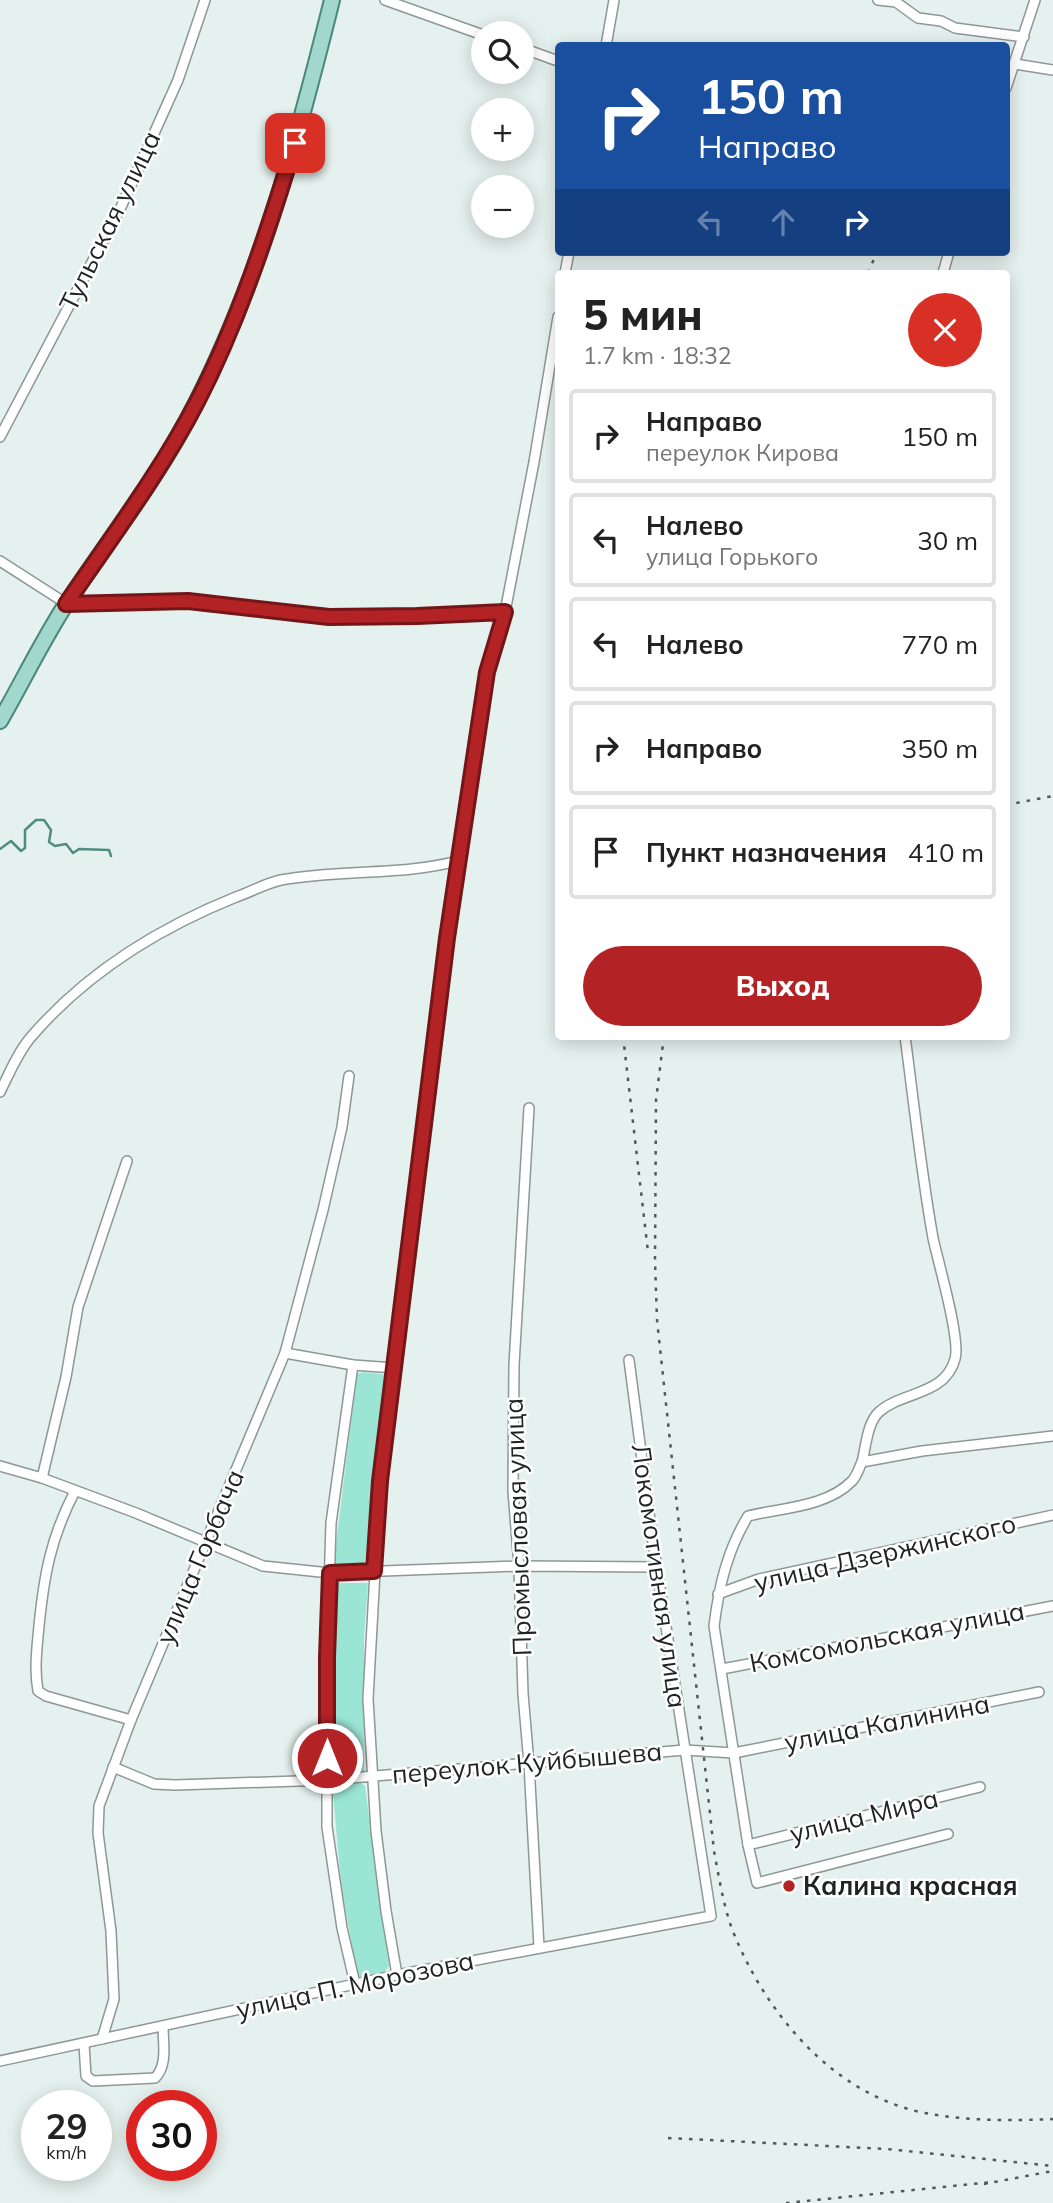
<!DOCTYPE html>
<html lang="ru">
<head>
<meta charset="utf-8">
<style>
	:root { --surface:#fff; --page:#f6f6f6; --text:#222; --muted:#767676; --line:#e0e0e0; --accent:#b32225 }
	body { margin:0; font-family:Mulish,sans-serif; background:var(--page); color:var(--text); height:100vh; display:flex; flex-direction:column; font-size:26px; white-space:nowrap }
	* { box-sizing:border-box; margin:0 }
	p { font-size:23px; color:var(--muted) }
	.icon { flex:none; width:38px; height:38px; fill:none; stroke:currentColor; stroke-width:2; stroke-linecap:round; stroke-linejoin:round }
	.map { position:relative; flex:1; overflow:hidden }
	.sheet { position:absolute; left:555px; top:270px; width:455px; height:770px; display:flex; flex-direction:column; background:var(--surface); border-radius:7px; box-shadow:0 4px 18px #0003 }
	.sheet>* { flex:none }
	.banner { position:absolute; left:555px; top:42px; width:455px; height:214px; border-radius:7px; box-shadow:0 4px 18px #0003; background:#1a4fa0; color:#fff; overflow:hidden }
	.tools { position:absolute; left:471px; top:21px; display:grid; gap:14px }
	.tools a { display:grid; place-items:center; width:63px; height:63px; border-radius:50%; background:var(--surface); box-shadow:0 4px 18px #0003; font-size:35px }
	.speed { position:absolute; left:21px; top:2090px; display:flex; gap:14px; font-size:35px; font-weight:700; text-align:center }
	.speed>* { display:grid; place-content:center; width:91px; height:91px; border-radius:50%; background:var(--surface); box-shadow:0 4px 18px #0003; line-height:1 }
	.speed small { font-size:18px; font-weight:400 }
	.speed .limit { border:10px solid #d22; background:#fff; color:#111 }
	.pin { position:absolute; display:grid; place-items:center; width:60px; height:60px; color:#fff; margin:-30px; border-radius:14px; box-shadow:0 4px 10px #0006 }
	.me { position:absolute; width:77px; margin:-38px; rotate:0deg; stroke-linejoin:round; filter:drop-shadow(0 0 5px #0008) }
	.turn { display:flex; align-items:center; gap:24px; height:147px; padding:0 28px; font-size:32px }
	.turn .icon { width:91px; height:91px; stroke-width:2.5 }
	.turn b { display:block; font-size:49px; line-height:60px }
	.lanes { display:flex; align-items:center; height:66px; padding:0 28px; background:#0003; justify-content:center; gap:35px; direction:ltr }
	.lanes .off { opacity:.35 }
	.round { display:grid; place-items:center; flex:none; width:74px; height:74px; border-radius:37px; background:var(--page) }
	.summary { display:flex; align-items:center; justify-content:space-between; height:119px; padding:0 28px }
	h1 { font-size:42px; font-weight:800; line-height:52px }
	.button { display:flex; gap:14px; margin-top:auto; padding:14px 28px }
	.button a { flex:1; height:80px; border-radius:42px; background:var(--accent); color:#fff; font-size:28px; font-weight:800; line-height:80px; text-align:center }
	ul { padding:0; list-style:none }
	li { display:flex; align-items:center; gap:21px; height:94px; margin:0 14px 10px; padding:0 14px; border:4px solid var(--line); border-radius:7px }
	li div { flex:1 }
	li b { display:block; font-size:26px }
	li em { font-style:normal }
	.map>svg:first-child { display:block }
</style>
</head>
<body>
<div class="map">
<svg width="1053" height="2203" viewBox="0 0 1053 2203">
	<rect width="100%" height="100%" fill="#e5f1ee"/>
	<!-- green -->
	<g fill="#9be5d5">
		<path d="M364 1372 389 1375 365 1564C356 1570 349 1569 339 1567L334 1560 357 1374Z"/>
		<path d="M334 1583H368L364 1637V1771L360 1774 337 1775 331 1770Z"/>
		<path d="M361 1783 365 1786 389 1966 383 1974 361 1978 357 1975 341 1884 333 1793 336 1784Z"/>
	</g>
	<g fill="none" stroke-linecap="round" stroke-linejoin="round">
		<!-- stream -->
		<path stroke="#518c80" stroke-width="2.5" d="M0 849 11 841 21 851 25 848V830L36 820H44L51 830 49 842 55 846 66 844 73 853 79 849 109 850 111 856"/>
		<!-- street casing -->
		<g stroke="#8c9895" stroke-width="12">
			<g id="street">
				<path d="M385 0 483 35"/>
				<path d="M878 0 896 2 918 18 941 21 955 28 1024 37"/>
				<path d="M606 46 614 0"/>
				<path d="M522 48 558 61"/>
				<path d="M1015 64 1053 70"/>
				<path d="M1006 88 1035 0"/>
				<path d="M565 273 569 252"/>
				<path d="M943 273 949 252"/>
				<path d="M0 437 121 207 178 80 205 0"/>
				<path d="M0 561 67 604 188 601 329 617 417 616 505 612"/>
				<path d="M0 1092C9 1074 18 1052 31 1037 86 973 159 928 236 897 251 892 266 883 281 880 340 869 405 876 461 860"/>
				<path d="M529 1108 514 1365 513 1491 519 1566 523 1694 529 1764 539 1947"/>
				<path d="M285 1353 353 1365 395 1368"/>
				<path d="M353 1365 331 1523 327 1657V1827L342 1928 355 1984"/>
				<path d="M862 1462C866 1447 867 1423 879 1412 902 1391 945 1396 955 1359 961 1340 938 1262 933 1238 921 1171 914 1104 905 1036"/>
				<path d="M0 1466 42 1478 136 1513 263 1566 330 1573 519 1566 657 1567"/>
				<path d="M42 1478 66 1377 78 1307 127 1161"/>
				<path d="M75 1491C51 1537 44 1575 39 1626 37 1648 34 1669 38 1691L46 1696 131 1720"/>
				<path d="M718 1594 759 1579 1053 1515"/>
				<path d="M722 1669 1053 1606"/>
				<path d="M113 1767 154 1784 175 1785 327 1780 685 1750 734 1753 1039 1692"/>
				<path d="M948 1834 757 1883 748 1845 714 1626C719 1586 727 1551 748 1516 781 1508 827 1507 852 1481 857 1476 859 1468 862 1462L922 1451 1053 1436"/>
				<path d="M748 1845 980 1787"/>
				<path d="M397 1975 386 1911 376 1831 368 1699 380 1481 448 938 479 722 487 672 505 612 534 462 558 317"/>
				<path d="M102 2039 114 1999 111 1931 98 1833 99 1806 131 1720 285 1353 323 1210 342 1127 349 1076"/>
				<path d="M84 2044 86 2076 93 2081 155 2078C168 2065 163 2043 163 2026"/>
				<path d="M0 2061 397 1975 711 1916 653 1543 629 1360"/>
			</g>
		</g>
		<!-- primary casing -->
		<g stroke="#4b877b" stroke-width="18">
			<path id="primary" d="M0 721C23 681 43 639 68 601 112 535 162 472 197 401 261 275 298 137 332 0"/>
		</g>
		<!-- street -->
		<use href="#street" stroke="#fff" stroke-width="9"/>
		<!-- primary -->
		<use href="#primary" stroke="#a1d7cd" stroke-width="14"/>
		<!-- rail -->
		<g stroke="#515855" stroke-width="2.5" stroke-dasharray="3.5 7" stroke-linecap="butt">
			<path d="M868 273 877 252"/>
			<path d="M1006 805 1053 796"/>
			<path d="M623 1036 648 1252"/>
			<path d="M664 1036 656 1100 655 1261 657 1320 714 1851C719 1877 723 1904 732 1929 765 2013 833 2095 925 2113 967 2121 1011 2121 1053 2119"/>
			<path d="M668 2138 887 2149 1053 2166"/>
			<path d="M984 2184 1053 2171"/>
			<path d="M786 2203 992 2182"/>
		</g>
	</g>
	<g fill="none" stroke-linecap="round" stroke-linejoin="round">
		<!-- route casing -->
		<g stroke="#741618" stroke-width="18">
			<path id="route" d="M295 143C268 231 239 320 197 402 160 473 111 538 66 604L188 601 329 617 417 616 505 612 487 672 447 938 380 1481 374 1571 330 1573 327 1657V1758"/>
		</g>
		<!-- route -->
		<use href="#route" stroke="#b32225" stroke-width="12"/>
	</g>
	<!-- markers -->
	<circle fill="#b32225" stroke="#fff" stroke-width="2.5" cx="789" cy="1886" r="7"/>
	<g text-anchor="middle" stroke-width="5" stroke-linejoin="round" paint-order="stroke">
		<!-- street labels -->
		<g font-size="26" fill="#1f2422" stroke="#fff">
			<text transform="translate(110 221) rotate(-64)" y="9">Тульская улица</text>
			<text transform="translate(518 1527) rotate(-92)" y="9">Промысловая улица</text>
			<text transform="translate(885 1553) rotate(-13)" y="9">улица Дзержинского</text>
			<text transform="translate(200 1557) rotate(-67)" y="9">улица Горбача</text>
			<text transform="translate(659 1576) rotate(82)" y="9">Локомотивная улица</text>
			<text transform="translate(887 1637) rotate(-11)" y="9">Комсомольская улица</text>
			<text transform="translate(887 1723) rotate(-11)" y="9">улица Калинина</text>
			<text transform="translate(527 1763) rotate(-5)" y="9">переулок Куйбышева</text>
			<text transform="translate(864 1816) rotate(-14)" y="9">улица Мира</text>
			<text transform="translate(355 1985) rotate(-12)" y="9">улица П. Морозова</text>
		</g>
		<!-- poi labels -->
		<g font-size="26" font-weight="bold" fill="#1f2422" stroke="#fff" text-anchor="start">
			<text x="803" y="1895">Калина красная</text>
		</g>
	</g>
</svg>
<div class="tools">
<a><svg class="icon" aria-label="search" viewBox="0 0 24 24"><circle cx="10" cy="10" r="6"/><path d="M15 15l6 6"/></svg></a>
<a>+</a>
<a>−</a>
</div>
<div class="speed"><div>29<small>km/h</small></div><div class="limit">30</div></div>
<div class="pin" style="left:295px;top:143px;background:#d93025"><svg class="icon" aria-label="arrive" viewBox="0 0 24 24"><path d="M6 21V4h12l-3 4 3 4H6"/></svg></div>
<svg class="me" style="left:327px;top:1758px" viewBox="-20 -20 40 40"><circle r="17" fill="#b32225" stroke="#fff" stroke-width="3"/><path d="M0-11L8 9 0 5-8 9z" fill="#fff"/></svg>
<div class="banner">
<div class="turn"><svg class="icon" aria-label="right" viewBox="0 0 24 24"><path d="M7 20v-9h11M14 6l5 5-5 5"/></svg><div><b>150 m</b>Направо</div></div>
<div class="lanes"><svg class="icon off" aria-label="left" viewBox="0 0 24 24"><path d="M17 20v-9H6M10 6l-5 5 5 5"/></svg><svg class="icon off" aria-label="ahead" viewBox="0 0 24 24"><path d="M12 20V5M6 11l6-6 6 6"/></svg><svg class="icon" aria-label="right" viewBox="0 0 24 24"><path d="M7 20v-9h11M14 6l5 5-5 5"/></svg></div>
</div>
<section class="sheet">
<div class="summary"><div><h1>5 мин</h1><p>1.7 km · 18:32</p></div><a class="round" style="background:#d93025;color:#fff"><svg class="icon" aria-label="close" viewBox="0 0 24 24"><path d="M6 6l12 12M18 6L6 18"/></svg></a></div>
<ul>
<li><svg class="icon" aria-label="right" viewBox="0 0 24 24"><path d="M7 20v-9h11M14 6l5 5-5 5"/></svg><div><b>Направо</b><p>переулок Кирова</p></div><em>150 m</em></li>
<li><svg class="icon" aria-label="left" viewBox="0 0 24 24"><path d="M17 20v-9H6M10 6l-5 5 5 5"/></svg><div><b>Налево</b><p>улица Горького</p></div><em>30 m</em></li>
<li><svg class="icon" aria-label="left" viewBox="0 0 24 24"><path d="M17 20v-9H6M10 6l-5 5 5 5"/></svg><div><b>Налево</b></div><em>770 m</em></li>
<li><svg class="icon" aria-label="right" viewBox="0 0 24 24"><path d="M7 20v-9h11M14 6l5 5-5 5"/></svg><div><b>Направо</b></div><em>350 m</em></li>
<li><svg class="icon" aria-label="arrive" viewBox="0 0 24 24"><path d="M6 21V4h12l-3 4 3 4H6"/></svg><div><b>Пункт назначения</b></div><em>410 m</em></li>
</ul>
<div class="button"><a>Выход</a></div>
</section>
</div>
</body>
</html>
